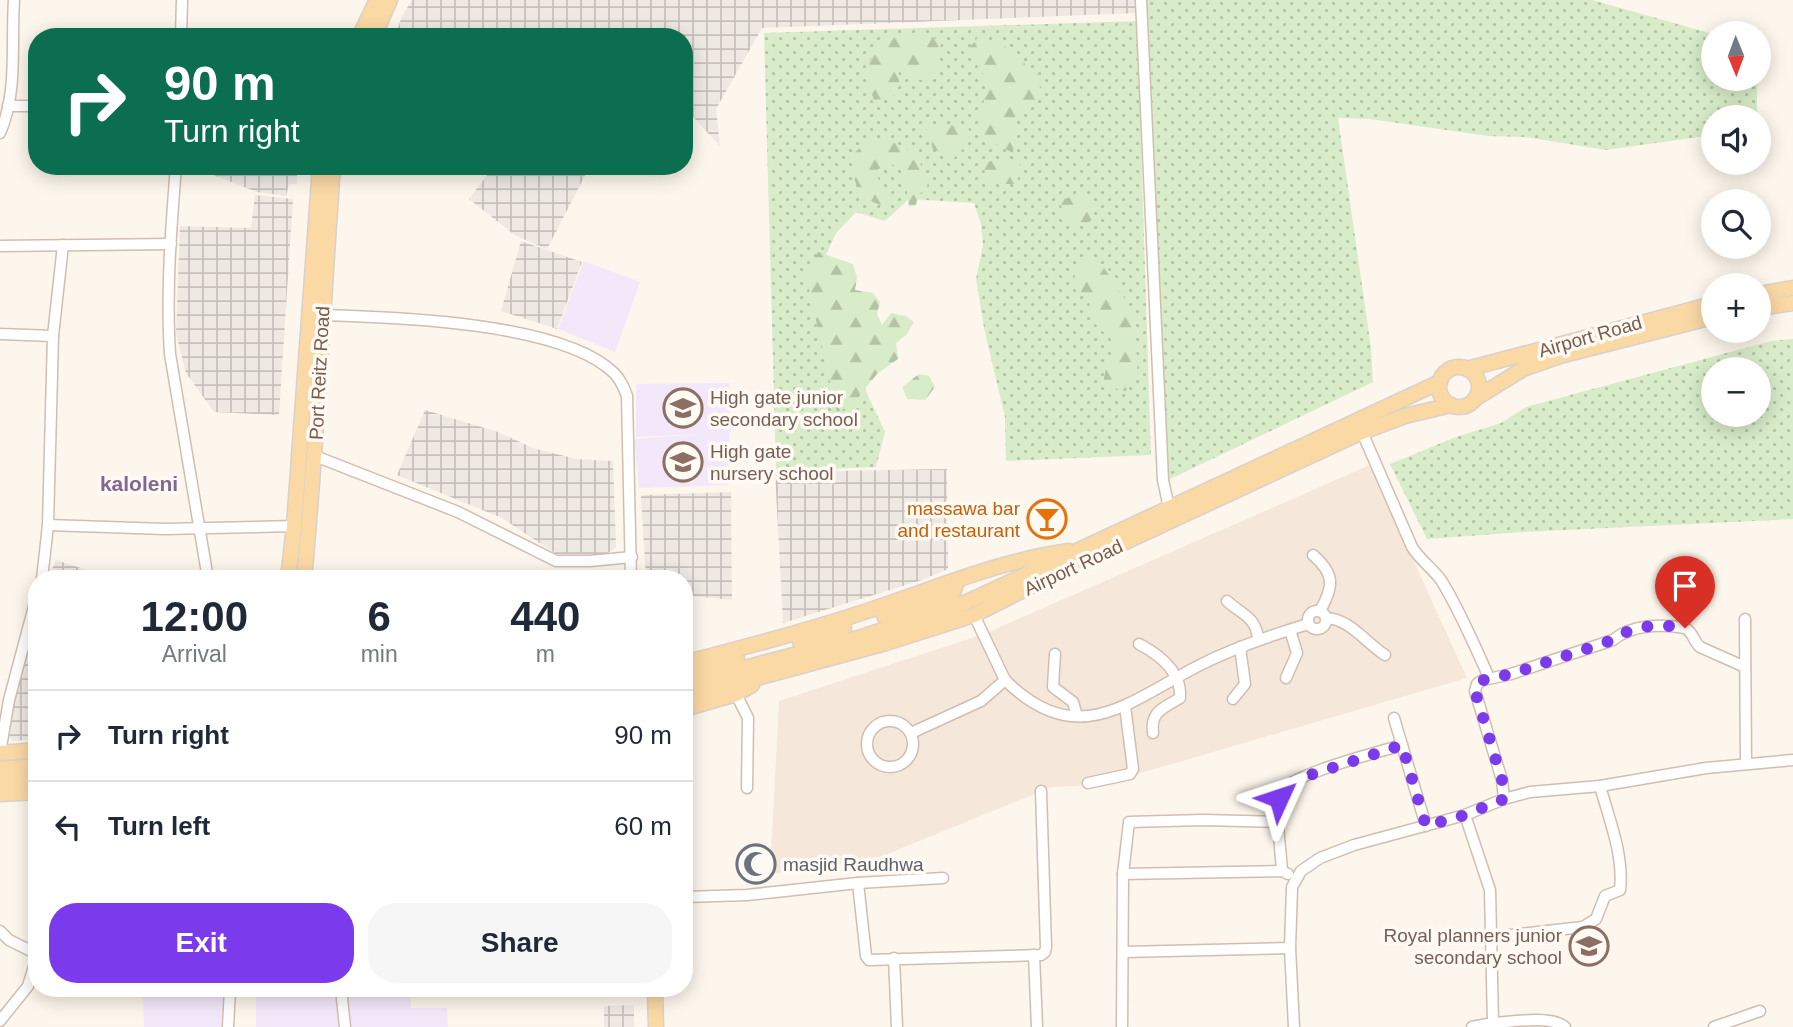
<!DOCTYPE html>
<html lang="en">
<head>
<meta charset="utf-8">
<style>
	:root { --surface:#fff; --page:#f6f6f7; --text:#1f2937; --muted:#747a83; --line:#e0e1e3; --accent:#7c3aed }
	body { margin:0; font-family:Helvetica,sans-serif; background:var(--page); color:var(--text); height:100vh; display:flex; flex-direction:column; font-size:26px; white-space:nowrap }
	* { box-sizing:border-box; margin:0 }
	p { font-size:23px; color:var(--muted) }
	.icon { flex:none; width:38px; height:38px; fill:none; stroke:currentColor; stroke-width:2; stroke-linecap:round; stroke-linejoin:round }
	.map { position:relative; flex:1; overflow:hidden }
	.side { position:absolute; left:28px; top:570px; width:665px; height:427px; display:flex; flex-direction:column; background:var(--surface); border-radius:28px; box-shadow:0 4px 18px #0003 }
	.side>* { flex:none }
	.hud { position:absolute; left:28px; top:28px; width:665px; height:147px; border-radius:28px; box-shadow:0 4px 18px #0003; background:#0b6e4f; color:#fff; overflow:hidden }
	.needle { width:46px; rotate:179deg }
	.controls { position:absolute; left:1701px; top:21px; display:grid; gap:14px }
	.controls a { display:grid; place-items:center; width:70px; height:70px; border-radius:50%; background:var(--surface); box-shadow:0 4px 18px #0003; font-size:35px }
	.pin { position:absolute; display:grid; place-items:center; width:60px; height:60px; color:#fff; margin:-72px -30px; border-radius:50% 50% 50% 0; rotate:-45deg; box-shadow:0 0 7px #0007 }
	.pin .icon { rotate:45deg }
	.me { position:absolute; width:77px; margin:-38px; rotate:48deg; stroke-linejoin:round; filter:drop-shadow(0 0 5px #0008) }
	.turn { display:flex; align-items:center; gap:24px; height:147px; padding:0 21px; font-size:32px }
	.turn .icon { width:91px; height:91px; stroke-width:2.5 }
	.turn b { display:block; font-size:49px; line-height:60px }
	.eta { display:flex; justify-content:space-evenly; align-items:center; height:119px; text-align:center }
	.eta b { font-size:42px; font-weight:800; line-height:49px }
	.primary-button { display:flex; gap:14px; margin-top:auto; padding:14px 21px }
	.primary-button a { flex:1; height:80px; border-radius:28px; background:var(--accent); color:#fff; font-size:28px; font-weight:800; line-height:80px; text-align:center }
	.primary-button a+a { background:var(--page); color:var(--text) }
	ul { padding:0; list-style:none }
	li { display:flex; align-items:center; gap:21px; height:91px; padding:0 21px; border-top:2px solid var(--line) }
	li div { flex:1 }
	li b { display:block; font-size:26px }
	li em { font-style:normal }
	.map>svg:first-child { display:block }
</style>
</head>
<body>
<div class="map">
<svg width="1793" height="1027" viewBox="0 0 1793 1027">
	<defs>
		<pattern id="industrial-grid" width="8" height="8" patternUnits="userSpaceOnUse" patternTransform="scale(1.75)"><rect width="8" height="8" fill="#efe9e4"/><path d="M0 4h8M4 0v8" fill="none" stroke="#c7c0bb"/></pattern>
		<pattern id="grass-dots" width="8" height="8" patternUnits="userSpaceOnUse" patternTransform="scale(1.75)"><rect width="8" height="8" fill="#d8ecc9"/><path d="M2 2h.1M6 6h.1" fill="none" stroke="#b4c2a5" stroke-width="1.8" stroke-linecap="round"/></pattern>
		<pattern id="forest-firs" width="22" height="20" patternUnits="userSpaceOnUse" patternTransform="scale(1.75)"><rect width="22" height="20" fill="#d8ecc9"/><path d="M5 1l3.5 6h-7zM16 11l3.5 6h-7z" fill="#b4c2a5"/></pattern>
	</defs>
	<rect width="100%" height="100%" fill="#fdf6ec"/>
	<!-- residential -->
	<path fill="#f5e8da" d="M1370 465 1467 678 1100 785 1052 787 875 859 770 874 779 701 984 634Z"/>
	<!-- industrial -->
	<g fill="url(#industrial-grid)">
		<path d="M412 0H1136L1137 13 762 28 716 109 720 146 684 107V37H395L402 16Z"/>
		<path d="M190 166H297V184H289L286 196 257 192Z"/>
		<path d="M494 166H590L547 249 516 236 469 199Z"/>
		<path d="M255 195 293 199 279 415 214 412 186 373 176 334 180 226 251 228Z"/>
		<path d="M521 241 582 262 557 329 501 311Z"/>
		<path d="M425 410 498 432 533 448 576 459 613 461 616 547 607 554H556L502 518 397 475Z"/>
		<path d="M947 469 948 569 922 580 783 623 775 472Z"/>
		<path d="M731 492 732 600 684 595V579H646L641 495Z"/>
		<path d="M56 560 96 573 154 579H51L49 576Z"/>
		<path d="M37 610V739L12 741 8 735 23 650Z"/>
		<path d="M634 1005V1027H604V1006Z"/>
	</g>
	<!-- education -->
	<g fill="#f3e8fa">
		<path d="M584 261 640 282 615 352 558 329Z"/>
		<path d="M729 383 731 432H729V485L639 488 634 439 702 434 636 437V384Z"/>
		<path d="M143 989H223V1027H144Z"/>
		<path d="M256 989H411V1008H447L448 1027H256Z"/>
	</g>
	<!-- grass -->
	<g fill="url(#grass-dots)" fill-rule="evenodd">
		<path d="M1145 0H1592L1713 34V79H1757V117H1713V135L1606 150 1525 137 1488 136 1370 119 1338 118 1371 348 1373 382 1166 481Z"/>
		<path d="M1137 21 1151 455 1006 461 1005 417 984 328 976 279 983 245 981 224 974 203 909 199 885 221 856 212 836 233 827 253 812 276 885 432 876 467 776 471 764 33Z"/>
		<path d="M1793 339V519L1524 532 1427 539 1390 464 1456 437 1501 423 1526 407 1771 341ZM1713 369H1759V415H1713Z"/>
	</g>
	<!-- forest -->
	<g fill="url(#forest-firs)">
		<path d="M930 33 941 45 936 67 926 81 910 78 899 69V86L892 98 874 100 865 75 874 51 886 36Z"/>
		<path d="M979 36C1019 49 1023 59 1044 94L1015 117 1013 153 983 137 980 115 987 89 983 74 967 51Z"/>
		<path d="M947 124 969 129 968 144 954 158 933 149 926 128Z"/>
		<path d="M885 140C912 147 923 160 928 187L918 195 916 205 909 207 905 178 897 164 878 169 879 187 892 193 885 206C857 200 851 180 853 154L867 142Z"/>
		<path d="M997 159 1020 161 1017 184H988L983 164Z"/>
		<path d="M1076 196 1094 200V219L1077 227 1065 216 1059 200Z"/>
		<path d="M818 252 853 264 857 277 855 290 873 293 880 302 877 314 882 325 891 313 906 316 914 322 907 334 896 343 898 359 877 374 852 405 837 412 806 276Z"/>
		<path d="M1078 258 1102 265 1134 312 1138 379 1125 391 1103 385 1107 361 1116 344 1095 324 1088 300 1073 287Z"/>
		<path d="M919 374 929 376 935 387 925 400 907 399 902 387Z"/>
	</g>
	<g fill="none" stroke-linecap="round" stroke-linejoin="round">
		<!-- minor casing -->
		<g stroke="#d1beb0" stroke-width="13">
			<g id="minor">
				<path d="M1141 0 1163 480 1169 508"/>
				<path d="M181 37 182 0"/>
				<path d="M8 106H37"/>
				<path d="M0 133C18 92 11 44 14 0"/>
				<path d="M176 166C171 229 166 292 170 354L208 579"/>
				<path d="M0 246 171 244"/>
				<path d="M322 315C394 317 562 322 614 373 621 380 624 388 627 396L631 579"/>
				<path d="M0 334 53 336 48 525 165 529 294 526"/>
				<path d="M53 336 63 245"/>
				<path d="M1362 432 1412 547C1420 560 1432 568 1441 580 1459 609 1473 642 1487 673L1486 678 1477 684 1475 691 1502 780 1504 799"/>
				<path d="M315 456 458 512 556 561H590L632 557"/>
				<path d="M1313 555C1335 574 1334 586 1320 611"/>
				<path d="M42 579 48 525"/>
				<path d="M1227 601C1241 614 1257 617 1258 640"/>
				<circle cx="1317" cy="620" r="9"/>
				<path d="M1326 618C1350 619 1365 642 1385 655"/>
				<path d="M1745 619 1746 764"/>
				<path d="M1139 644C1160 655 1182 672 1180 698 1164 708 1150 711 1153 733"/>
				<path d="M1055 654 1053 687 1073 702 1077 716"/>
				<path d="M1286 678 1297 653 1290 630"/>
				<path d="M1005 680C1079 753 1130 700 1202 664 1236 647 1272 635 1308 624"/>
				<path d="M1484 680 1511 674 1613 640C1632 624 1662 624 1685 628 1694 633 1693 641 1700 647L1745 667"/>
				<path d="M736 694 748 718 747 788"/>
				<path d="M1233 699 1245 684 1240 647"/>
				<path d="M1394 718 1426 826"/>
				<circle cx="890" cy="744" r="23"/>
				<path d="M911 733 981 701 1005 680 974 615"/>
				<path d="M0 753 9 700 37 595"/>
				<path d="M1088 783 1130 774 1133 769 1125 706"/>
				<path d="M1465 815 1490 890 1493 1023C1511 1022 1551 1015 1565 1027"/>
				<path d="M1282 871C1281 852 1275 812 1279 795 1284 775 1380 752 1402 745"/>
				<path d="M1123 874 1282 871 1288 874"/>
				<path d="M858 883 866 956 869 960 1041 955 1045 952 1046 947 1041 791"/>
				<path d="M684 897 747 895 858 883 943 878"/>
				<path d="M0 931 9 940 37 954"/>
				<path d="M1493 937 1583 927 1596 919 1605 896 1620 890C1624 855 1609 819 1600 786"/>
				<path d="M1124 952 1290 948"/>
				<path d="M1034 955 1037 1027"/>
				<path d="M894 958 897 1027"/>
				<path d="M341 989 345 1027"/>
				<path d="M0 1021 28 986 37 957"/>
				<path d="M228 1027 230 989"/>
				<path d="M1122 1027 1123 874 1129 822 1203 820 1279 822"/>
				<path d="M1294 1027 1290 948 1292 887 1301 871 1320 858 1354 845 1465 815 1504 799 1530 792 1600 786 1706 768 1793 760"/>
				<path d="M1472 1027 1493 1023"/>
				<path d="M1714 1027 1760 1011"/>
			</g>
		</g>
		<!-- major casing -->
		<g stroke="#dad1cd" stroke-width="17">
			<g id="major">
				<path d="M359 37 377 0"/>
				<path d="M374 37 390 0"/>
				<path d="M1759 294 1793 288"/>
				<path d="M1759 308 1793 303"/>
				<circle cx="1459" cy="387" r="20"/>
				<path d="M1467 369 1713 304"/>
				<path d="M1476 398 1523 369 1560 356 1713 317"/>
				<path d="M288 579 294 526 320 166"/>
				<path d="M304 579C317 442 323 304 333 166"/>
				<path d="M884 616 953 593 957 581"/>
				<path d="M800 642 844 628"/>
				<path d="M684 663C745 647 805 632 864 612 932 590 997 561 1069 551"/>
				<path d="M684 673 737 659"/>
				<path d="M684 684 858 638 967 602 1440 382"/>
				<path d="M684 698 886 643 974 615 1037 583 1362 432 1405 416 1451 405"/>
				<path d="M684 709 736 694 752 685"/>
				<path d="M0 753 37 750"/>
				<path d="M0 769 37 766"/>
				<path d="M0 782 37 779"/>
				<path d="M0 794 37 792"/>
				<path d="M655 989 656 1027"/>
			</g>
		</g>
		<!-- minor -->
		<use href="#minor" stroke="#fff" stroke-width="10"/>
		<!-- major -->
		<use href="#major" stroke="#fbd9a5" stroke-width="14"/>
	</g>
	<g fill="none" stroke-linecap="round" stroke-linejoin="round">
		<!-- route -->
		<path stroke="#7c3aed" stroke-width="12" stroke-dasharray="0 21.6" d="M1279 798 1284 787 1298 779 1402 745 1426 826 1465 815 1504 799 1502 780 1475 691 1477 684 1484 680 1511 674 1613 640C1633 624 1661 624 1685 628"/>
	</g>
	<!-- icons -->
	<defs>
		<g id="school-ring" transform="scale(2.0125)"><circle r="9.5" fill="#fffaf3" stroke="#8d6e63" stroke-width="1.5"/><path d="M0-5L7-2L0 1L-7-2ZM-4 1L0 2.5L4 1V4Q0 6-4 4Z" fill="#8d6e63"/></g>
		<g id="bar-ring" transform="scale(2.0125)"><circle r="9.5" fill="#fffaf3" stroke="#e8710a" stroke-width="1.5"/><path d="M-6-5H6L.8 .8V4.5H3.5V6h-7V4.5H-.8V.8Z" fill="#e8710a"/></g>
		<g id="mosque-ring" transform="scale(2.0125)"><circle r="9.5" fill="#fffaf3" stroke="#6b7280" stroke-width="1.5"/><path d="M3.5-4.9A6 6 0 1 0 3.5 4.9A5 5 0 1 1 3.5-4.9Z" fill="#6b7280"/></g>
	</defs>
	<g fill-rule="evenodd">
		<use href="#school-ring" x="683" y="408"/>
		<use href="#school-ring" x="683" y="462"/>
		<use href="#bar-ring" x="1047" y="519"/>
		<use href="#mosque-ring" x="756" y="864"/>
		<use href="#school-ring" x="1589" y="946"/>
	</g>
	<g text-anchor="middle" stroke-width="7" stroke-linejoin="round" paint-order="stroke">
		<!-- street labels -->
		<g font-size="19" fill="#7a5c4d" stroke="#fffaf3">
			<text transform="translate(1590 336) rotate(-16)" y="7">Airport Road</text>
			<text transform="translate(319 373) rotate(-87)" y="7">Port Reitz Road</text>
			<text transform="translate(1073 567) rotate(-25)" y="7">Airport Road</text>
		</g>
		<!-- education labels -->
		<g font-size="19" fill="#785e54" stroke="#fffaf3" text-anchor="start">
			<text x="710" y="404">High gate junior<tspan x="710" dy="22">secondary school</tspan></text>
			<text x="710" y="458">High gate<tspan x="710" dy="22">nursery school</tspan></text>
			<text x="1562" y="942" text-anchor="end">Royal planners junior<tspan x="1562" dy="22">secondary school</tspan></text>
		</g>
		<!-- food labels -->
		<g font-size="19" fill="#c56008" stroke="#fffaf3" text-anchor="end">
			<text x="1020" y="515">massawa bar<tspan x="1020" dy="22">and restaurant</tspan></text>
		</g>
		<!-- worship labels -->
		<g font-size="19" fill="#5b616d" stroke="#fffaf3" text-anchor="start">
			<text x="783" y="871">masjid Raudhwa</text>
		</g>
		<!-- neighbourhood labels -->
		<g font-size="21" font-weight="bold" fill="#846695" stroke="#fffaf3">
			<text x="139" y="491">kaloleni</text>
		</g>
	</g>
</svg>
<div class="controls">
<a><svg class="needle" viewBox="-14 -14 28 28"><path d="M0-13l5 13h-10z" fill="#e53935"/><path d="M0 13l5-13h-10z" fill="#747a83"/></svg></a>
<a><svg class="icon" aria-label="sound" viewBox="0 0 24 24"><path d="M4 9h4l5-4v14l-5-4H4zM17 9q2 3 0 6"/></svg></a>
<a><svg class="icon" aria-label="search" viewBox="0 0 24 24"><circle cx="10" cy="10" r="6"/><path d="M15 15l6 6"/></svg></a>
<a>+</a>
<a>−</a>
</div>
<div class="pin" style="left:1685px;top:628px;background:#d93025"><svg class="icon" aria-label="arrive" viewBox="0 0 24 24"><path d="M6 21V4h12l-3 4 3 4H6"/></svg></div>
<svg class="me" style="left:1279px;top:798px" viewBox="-20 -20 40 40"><path d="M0-17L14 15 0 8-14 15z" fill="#7c3aed" stroke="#fff" stroke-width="4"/></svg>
<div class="hud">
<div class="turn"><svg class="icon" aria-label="right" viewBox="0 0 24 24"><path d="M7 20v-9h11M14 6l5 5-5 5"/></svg><div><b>90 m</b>Turn right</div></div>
</div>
<section class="side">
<div class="eta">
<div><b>12:00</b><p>Arrival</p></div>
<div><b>6</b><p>min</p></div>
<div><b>440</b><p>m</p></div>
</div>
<ul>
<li><svg class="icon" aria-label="right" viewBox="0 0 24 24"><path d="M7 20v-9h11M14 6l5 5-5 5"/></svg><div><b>Turn right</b></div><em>90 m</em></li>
<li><svg class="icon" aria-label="left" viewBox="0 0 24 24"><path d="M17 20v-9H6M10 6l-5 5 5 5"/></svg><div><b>Turn left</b></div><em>60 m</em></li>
</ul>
<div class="primary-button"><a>Exit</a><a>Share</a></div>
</section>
</div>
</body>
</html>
